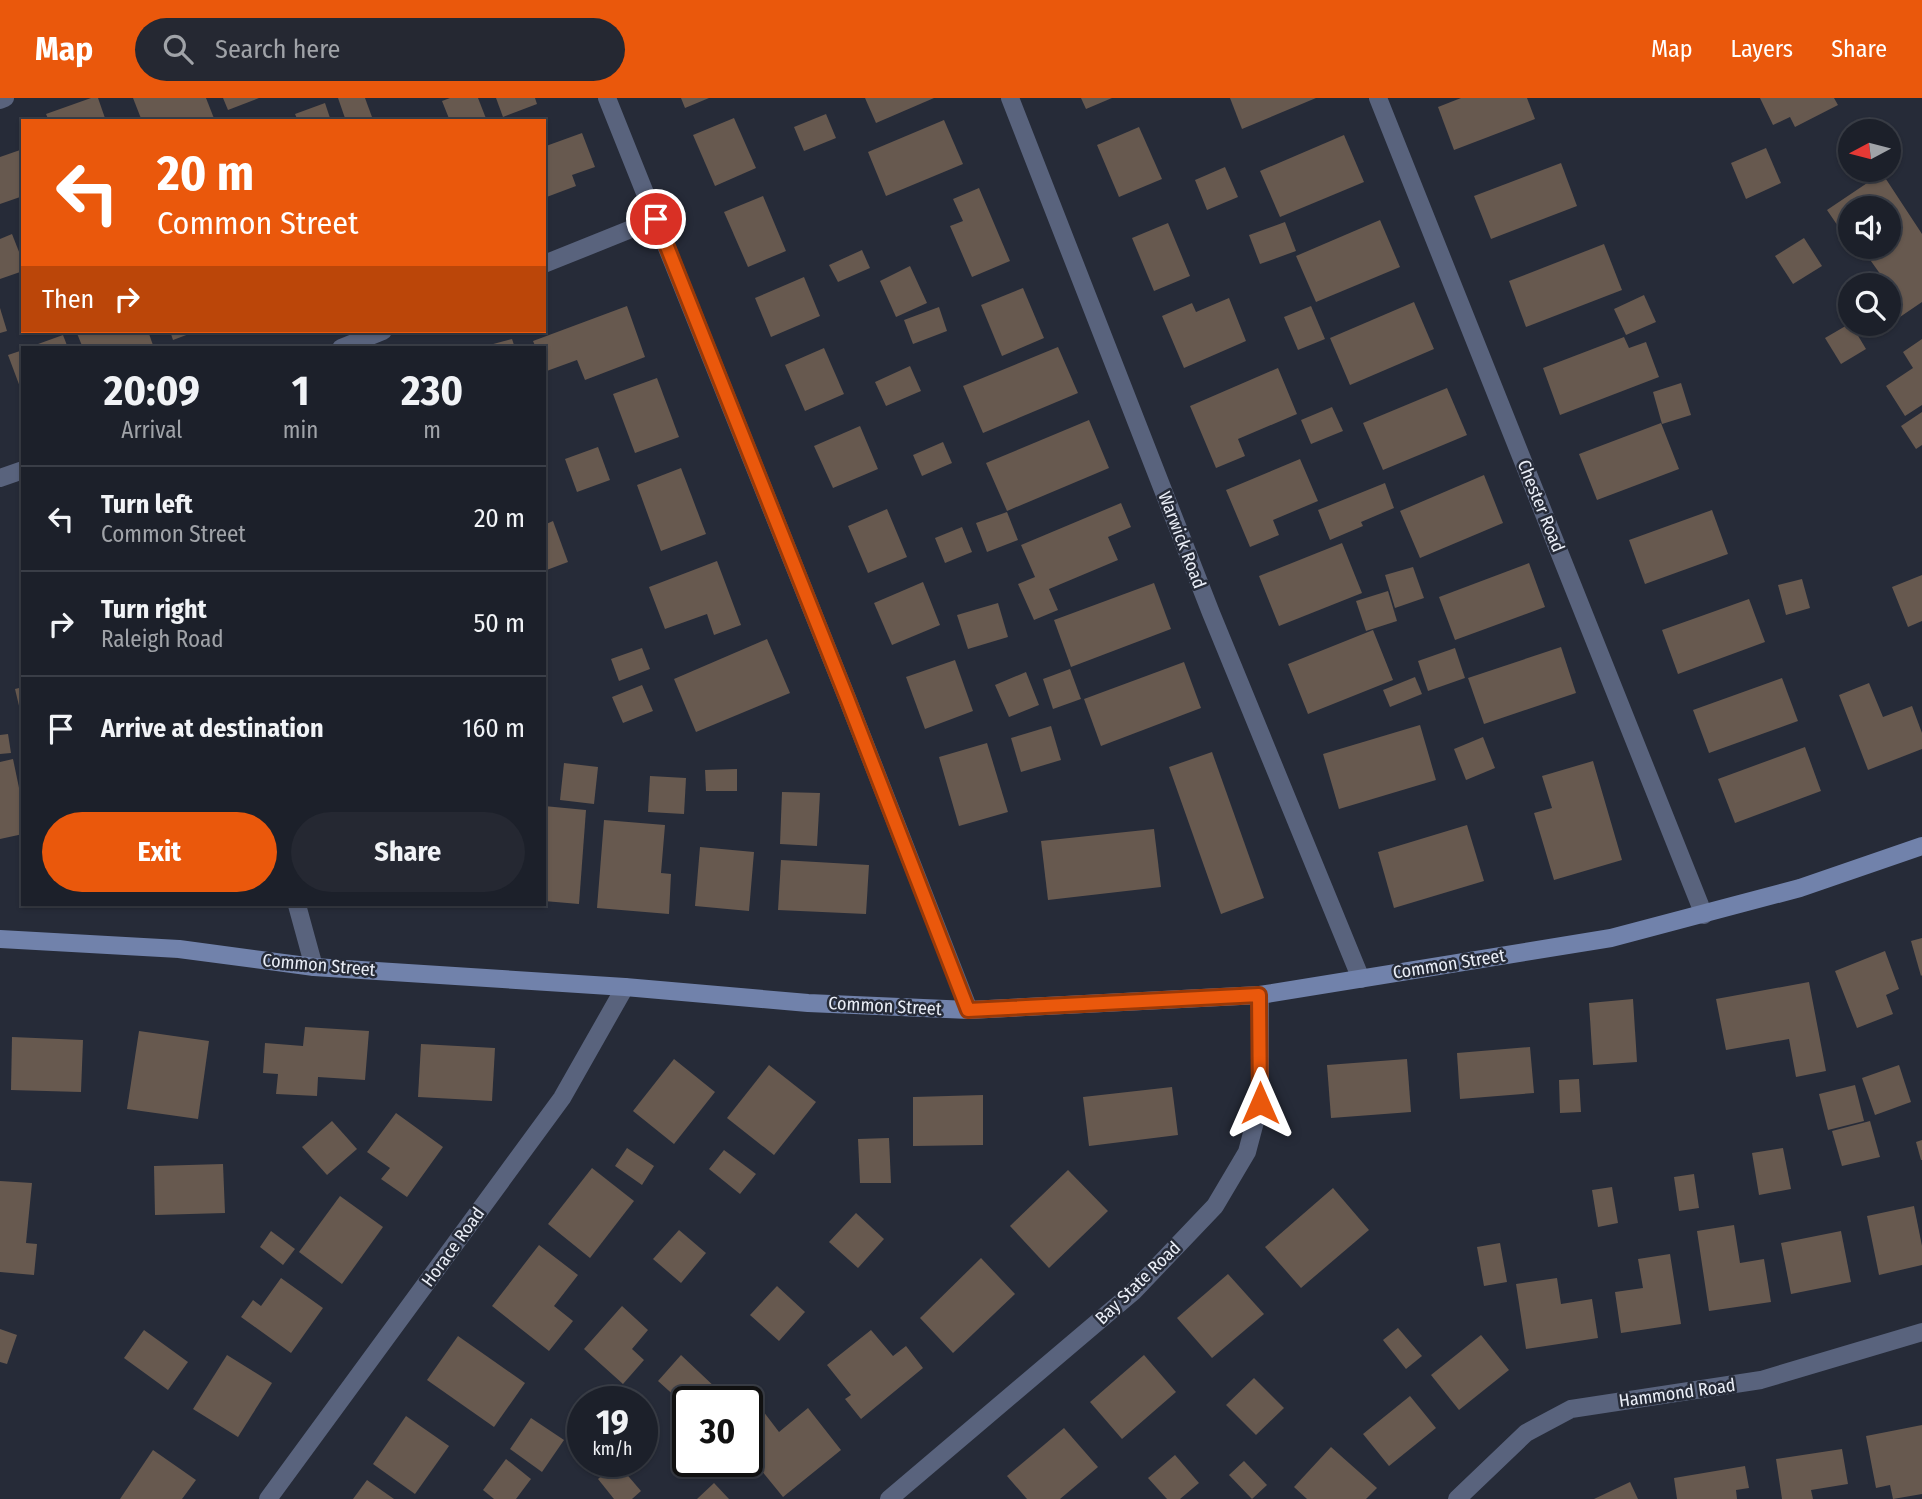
<!DOCTYPE html>
<html lang="en">
<head>
<meta charset="utf-8">
<style>
	:root { --surface:#1c202a; --page:#252832; --text:#f1f3f6; --muted:#a0a3a8; --line:#3a3e47; --accent:#ea580c }
	body { margin:0; font-family:"Fira Sans Condensed",sans-serif; background:var(--page); color:var(--text); height:100vh; display:flex; flex-direction:column; font-size:26px; white-space:nowrap }
	* { box-sizing:border-box; margin:0 }
	p { font-size:23px; color:var(--muted) }
	.icon { flex:none; width:38px; height:38px; fill:none; stroke:currentColor; stroke-width:2; stroke-linecap:round; stroke-linejoin:round }
	.map { position:relative; flex:1; overflow:hidden }
	.drawer { position:absolute; left:21px; top:248px; width:525px; height:560px; display:flex; flex-direction:column; background:var(--surface); border-radius:0px; box-shadow:0 2px 5px #0004,0 0 0 2px var(--line) }
	.drawer>* { flex:none }
	.banner { position:absolute; left:21px; top:21px; width:525px; height:214px; border-radius:0px; box-shadow:0 2px 5px #0004,0 0 0 2px var(--line); background:#ea580c; color:#fff; overflow:hidden }
	.needle { width:46px; rotate:263deg }
	.fabs { position:absolute; left:1838px; top:21px; display:grid; gap:14px }
	.fabs a { display:grid; place-items:center; width:63px; height:63px; border-radius:50%; background:var(--surface); box-shadow:0 2px 5px #0004,0 0 0 2px var(--line); font-size:35px }
	.speed { position:absolute; left:567px; top:1288px; display:flex; gap:14px; font-size:35px; font-weight:700; text-align:center }
	.speed>* { display:grid; place-content:center; width:91px; height:91px; border-radius:50%; background:var(--surface); box-shadow:0 2px 5px #0004,0 0 0 2px var(--line); line-height:1 }
	.speed small { font-size:18px; font-weight:400 }
	.speed .limit { border:4px solid #111; border-radius:10px; background:#fff; color:#111 }
	.pin { position:absolute; display:grid; place-items:center; width:60px; height:60px; color:#fff; margin:-30px; border:4px solid #fff; border-radius:50%; box-shadow:0 2px 7px #0007 }
	.me { position:absolute; width:77px; margin:-38px; rotate:0deg; stroke-linejoin:round; filter:drop-shadow(0 0 5px #0008) }
	.turn { display:flex; align-items:center; gap:24px; height:147px; padding:0 21px; font-size:32px }
	.turn .icon { width:91px; height:91px; stroke-width:2.5 }
	.turn b { display:block; font-size:49px; line-height:60px }
	.then { display:flex; align-items:center; height:66px; padding:0 21px; background:#0003; gap:14px; font-size:26px }
	.eta { display:flex; justify-content:space-evenly; align-items:center; height:119px; text-align:center }
	.eta b { font-size:42px; font-weight:700; line-height:49px }
	.button { display:flex; gap:14px; margin-top:auto; padding:14px 21px }
	.button a { flex:1; height:80px; border-radius:42px; background:var(--accent); color:#fff; font-size:28px; font-weight:700; line-height:80px; text-align:center }
	.button a+a { background:var(--page); color:var(--text) }
	ul { padding:0; list-style:none }
	li { display:flex; align-items:center; gap:21px; height:105px; padding:0 21px; border-top:2px solid var(--line) }
	li div { flex:1 }
	li b { display:block; font-size:26px }
	li em { font-style:normal }
	header { display:flex; align-items:center; gap:42px; box-sizing:border-box; height:98px; padding:0 35px; background:var(--accent); color:#fff }
	header strong { font-size:33px }
	nav { display:flex; gap:38px; margin-inline-start:auto; font-size:24px }
	.search { width:490px; height:63px; background:var(--page); display:flex; align-items:center; gap:18px; box-sizing:border-box; padding:0 24px; border-radius:38px; color:var(--muted); font-size:26px }
	.map>svg:first-child { display:block }
</style>
</head>
<body>
<header>
<strong>Map</strong>
<div class="search"><svg class="icon" aria-label="search" viewBox="0 0 24 24"><circle cx="10" cy="10" r="6"/><path d="M15 15l6 6"/></svg>Search here</div>
<nav><a>Map</a><a>Layers</a><a>Share</a></nav>
</header>
<div class="map">
<svg width="1922" height="1401" viewBox="0 0 1922 1401">
	<rect width="100%" height="100%" fill="#262b38"/>
	<!-- building -->
	<g fill="#67594f">
		<path d="M91 0H98L106 23H49L46 16Z"/>
		<path d="M133 0H206L215 23H142Z"/>
		<path d="M223 0H259L228 12Z"/>
		<path d="M338 0H365L372 19 362 23H346Z"/>
		<path d="M450 0H478L487 23H450L442 3Z"/>
		<path d="M496 0H535L537 6 503 19Z"/>
		<path d="M681 0H709L685 10Z"/>
		<path d="M865 0H934L876 25Z"/>
		<path d="M1081 0H1112L1086 11Z"/>
		<path d="M1230 0H1316L1242 31Z"/>
		<path d="M1461 0H1527L1535 21 1454 52 1438 9Z"/>
		<path d="M1760 0H1834L1838 7 1795 29 1790 19 1773 27Z"/>
		<path d="M325 5 331 23H298L295 16Z"/>
		<path d="M826 16 836 40 804 53 794 29Z"/>
		<path d="M734 20 756 70 715 88 693 37Z"/>
		<path d="M944 22 963 66 886 98 868 54Z"/>
		<path d="M1139 29 1162 81 1119 99 1097 47Z"/>
		<path d="M582 35 595 69 572 77 576 88 544 100V43L546 48Z"/>
		<path d="M1344 37 1364 84 1280 119 1260 73Z"/>
		<path d="M1766 50 1781 85 1746 101 1731 65Z"/>
		<path d="M23 51V98L0 106V59Z"/>
		<path d="M1561 65 1577 108 1491 141 1474 98Z"/>
		<path d="M1225 69 1238 99 1207 112 1195 82Z"/>
		<path d="M1882 75 1922 136V204L1897 221 1888 208V195L1891 193 1888 187 1861 149H1888V110H1850V133L1844 137 1827 112Z"/>
		<path d="M979 90 1010 163 972 179 950 128 963 123 953 101Z"/>
		<path d="M763 98 786 153 748 169 724 114Z"/>
		<path d="M1380 122 1400 169 1316 204 1296 158Z"/>
		<path d="M1285 124 1296 153 1260 166 1249 137Z"/>
		<path d="M1168 125 1190 178 1154 193 1132 140Z"/>
		<path d="M12 136 23 164V173L0 181V141Z"/>
		<path d="M1804 140 1822 168 1793 186 1775 158Z"/>
		<path d="M1604 146 1622 192 1526 229 1509 183Z"/>
		<path d="M862 152 870 170 838 184 829 167Z"/>
		<path d="M910 168 927 205 896 219 880 183Z"/>
		<path d="M804 179 820 218 771 239 755 200Z"/>
		<path d="M1023 190 1044 240 1002 258 981 207Z"/>
		<path d="M1644 197 1656 224 1626 237 1614 211Z"/>
		<path d="M1229 200 1246 243 1184 270 1162 218 1192 205 1196 214Z"/>
		<path d="M1414 204 1434 251 1350 287 1330 240Z"/>
		<path d="M627 208 645 259 585 282 577 262 544 274V250H536L533 243Z"/>
		<path d="M1311 208 1325 241 1298 252 1284 219Z"/>
		<path d="M939 209 947 233 913 246 904 222Z"/>
		<path d="M0 210 7 233 0 235Z"/>
		<path d="M1849 226H1851L1866 251 1841 266 1825 240Z"/>
		<path d="M76 233H148L154 250H83Z"/>
		<path d="M170 233H197L173 242Z"/>
		<path d="M63 237 68 250H27Z"/>
		<path d="M1624 239 1629 250 1646 244 1659 279 1560 317 1543 270Z"/>
		<path d="M512 241 515 250H482V249Z"/>
		<path d="M1922 241V307L1905 318 1886 288 1913 270 1903 254Z"/>
		<path d="M1058 249 1078 295 983 335 963 288Z"/>
		<path d="M824 250 844 296 805 313 785 267Z"/>
		<path d="M23 252V297L8 257Z"/>
		<path d="M910 268 921 293 886 308 875 284Z"/>
		<path d="M1278 270 1297 316 1238 341 1245 358 1216 370 1190 308Z"/>
		<path d="M657 280 679 339 635 355 613 296Z"/>
		<path d="M1681 285 1691 317 1662 326 1653 294Z"/>
		<path d="M1447 290 1467 337 1383 372 1363 325Z"/>
		<path d="M1332 309 1343 333 1311 346 1301 322Z"/>
		<path d="M1922 314V347L1916 351 1901 328Z"/>
		<path d="M1089 322 1109 370 1007 413 986 365Z"/>
		<path d="M1661 325 1679 371 1597 402 1579 356Z"/>
		<path d="M860 328 878 371 833 390 814 348Z"/>
		<path d="M943 344 952 365 922 378 913 357Z"/>
		<path d="M598 349 610 382 577 394 565 361Z"/>
		<path d="M1300 361 1318 403 1273 422 1279 437 1250 449 1226 392Z"/>
		<path d="M681 370 706 436 661 453 637 387Z"/>
		<path d="M1484 377 1503 425 1420 460 1400 413Z"/>
		<path d="M1385 385 1394 410 1361 424 1363 428 1330 442 1318 412Z"/>
		<path d="M1121 405 1131 429 1108 439 1118 462 1049 491 1058 512 1034 522 1018 486 1035 479 1021 447Z"/>
		<path d="M887 411 907 459 868 475 848 428Z"/>
		<path d="M1712 412 1728 456 1645 486 1629 442Z"/>
		<path d="M1007 414 1018 442 987 454 976 425Z"/>
		<path d="M553 423 568 464 544 473V427Z"/>
		<path d="M962 429 972 454 945 465 935 440Z"/>
		<path d="M1342 445 1362 495 1279 528 1259 478Z"/>
		<path d="M717 463 741 527 714 537 707 516 665 531 649 489Z"/>
		<path d="M1529 465 1545 509 1455 542 1439 499Z"/>
		<path d="M1413 469 1424 500 1395 510 1385 477Z"/>
		<path d="M1922 477V523L1908 529 1892 489Z"/>
		<path d="M1802 481 1810 510 1786 517 1778 487Z"/>
		<path d="M923 484 940 527 892 547 874 505Z"/>
		<path d="M1154 485 1171 531 1071 569 1054 522Z"/>
		<path d="M1388 493 1397 523 1366 533 1356 503Z"/>
		<path d="M1749 501 1765 544 1678 576 1662 532Z"/>
		<path d="M998 505 1008 539 968 551 957 517Z"/>
		<path d="M1373 532 1393 582 1308 616 1288 566Z"/>
		<path d="M767 541 790 595 696 634 674 581Z"/>
		<path d="M1561 549 1576 595 1484 626 1468 580Z"/>
		<path d="M642 550 650 571 619 583 611 561Z"/>
		<path d="M1455 550 1465 580 1428 593 1418 563Z"/>
		<path d="M955 562 973 613 925 631 906 579Z"/>
		<path d="M1184 564 1201 610 1101 648 1084 601Z"/>
		<path d="M1070 571 1081 601 1053 611 1043 581Z"/>
		<path d="M1026 574 1039 607 1009 619 995 587Z"/>
		<path d="M1415 579 1422 596 1390 609 1383 592Z"/>
		<path d="M1782 580 1798 623 1709 655 1693 612Z"/>
		<path d="M1869 585 1883 619 1912 608 1922 635V651L1868 672 1839 597Z"/>
		<path d="M642 587 653 613 623 625 612 599Z"/>
		<path d="M23 589V612H20L15 591Z"/>
		<path d="M1420 627 1436 682 1339 711 1323 656Z"/>
		<path d="M1051 628 1061 662 1021 674 1011 640Z"/>
		<path d="M8 636 11 655 0 656V637Z"/>
		<path d="M1483 639 1495 670 1466 682 1454 651Z"/>
		<path d="M987 645 1008 714 959 728 939 659Z"/>
		<path d="M1805 649 1821 693 1735 725 1718 681Z"/>
		<path d="M1212 654 1264 800 1221 816 1169 669Z"/>
		<path d="M13 661 23 709V736L0 741V664Z"/>
		<path d="M1593 663 1622 762 1554 782 1534 715 1552 710 1542 678Z"/>
		<path d="M564 665 598 669 594 706 560 702Z"/>
		<path d="M737 671V693H706L705 672Z"/>
		<path d="M650 678 686 680 684 716 648 714Z"/>
		<path d="M782 694 820 695 817 748 780 746Z"/>
		<path d="M544 708 586 712 579 806 544 803Z"/>
		<path d="M604 722 665 727 661 775 671 776 669 816 597 810Z"/>
		<path d="M1467 727 1484 783 1394 810 1378 754Z"/>
		<path d="M1154 731 1161 789 1048 802 1041 743Z"/>
		<path d="M700 749 754 754 749 813 695 808Z"/>
		<path d="M781 762 869 767 866 816 778 812Z"/>
		<path d="M1922 840V877L1921 878 1911 843Z"/>
		<path d="M1885 853 1899 891 1886 897 1893 916 1857 930 1835 873Z"/>
		<path d="M1809 884 1826 973 1796 979 1789 941 1726 952 1716 901Z"/>
		<path d="M1633 901 1637 964 1593 967 1589 905Z"/>
		<path d="M305 929 369 933 365 982 318 979 317 998 276 996 278 976 263 975 265 945 303 948Z"/>
		<path d="M139 933 209 943 198 1021 127 1011Z"/>
		<path d="M12 939 83 942 81 994 11 992Z"/>
		<path d="M421 946 495 950 492 1003 418 999Z"/>
		<path d="M1530 949 1534 995 1460 1001 1457 955Z"/>
		<path d="M674 961 715 994 674 1046 633 1013Z"/>
		<path d="M1407 961 1411 1014 1331 1020 1327 967Z"/>
		<path d="M769 967 816 1004 774 1057 727 1020Z"/>
		<path d="M1899 967 1911 1004 1875 1017 1862 980Z"/>
		<path d="M1579 981 1581 1014 1560 1015 1559 982Z"/>
		<path d="M1855 987 1864 1023 1828 1032 1819 996Z"/>
		<path d="M1172 989 1178 1037 1089 1048 1083 999Z"/>
		<path d="M983 997V1047L913 1048V999Z"/>
		<path d="M396 1015 443 1049 407 1099 381 1081 390 1070 367 1054Z"/>
		<path d="M332 1023 357 1051 327 1077 302 1049Z"/>
		<path d="M1870 1023 1880 1059 1842 1068 1832 1033Z"/>
		<path d="M889 1040 891 1085H860L858 1041Z"/>
		<path d="M1922 1042V1062H1921L1916 1044Z"/>
		<path d="M627 1050 654 1068 642 1087 615 1068Z"/>
		<path d="M1783 1050 1791 1091 1759 1097 1752 1055Z"/>
		<path d="M724 1052 756 1076 740 1096 709 1071Z"/>
		<path d="M223 1066 225 1115 155 1117 154 1068Z"/>
		<path d="M592 1070 634 1103 590 1160 548 1126Z"/>
		<path d="M1068 1072 1108 1113 1049 1170 1010 1128Z"/>
		<path d="M1694 1076 1699 1110 1679 1113 1674 1079Z"/>
		<path d="M0 1083 32 1085 26 1145 37 1146 34 1177 0 1174Z"/>
		<path d="M1612 1089 1618 1125 1598 1129 1592 1092Z"/>
		<path d="M1333 1090 1369 1132 1301 1190 1265 1149Z"/>
		<path d="M340 1098 383 1129 342 1186 299 1154Z"/>
		<path d="M1914 1108 1922 1148V1167L1879 1177 1867 1118Z"/>
		<path d="M856 1115 884 1141 858 1170 829 1144Z"/>
		<path d="M1734 1127 1740 1165 1764 1161 1771 1204 1709 1213 1697 1133Z"/>
		<path d="M679 1132 706 1155 681 1185 653 1161Z"/>
		<path d="M271 1133 295 1151 283 1167 260 1149Z"/>
		<path d="M1841 1133 1851 1184 1791 1196 1781 1145Z"/>
		<path d="M1500 1145 1507 1184 1484 1188 1477 1149Z"/>
		<path d="M539 1147 578 1177 554 1208 573 1223 549 1253 492 1208Z"/>
		<path d="M1670 1156 1681 1226 1621 1235 1615 1194 1643 1190 1638 1161Z"/>
		<path d="M981 1160 1015 1196 953 1255 920 1220Z"/>
		<path d="M1228 1176 1264 1216 1212 1260 1177 1220Z"/>
		<path d="M281 1180 323 1210 291 1255 241 1219 253 1202 261 1208Z"/>
		<path d="M1557 1180 1561 1206 1592 1201 1598 1240 1526 1251 1516 1186Z"/>
		<path d="M777 1188 805 1214 779 1243 750 1217Z"/>
		<path d="M622 1208 648 1232 632 1251 644 1262 623 1286 584 1251Z"/>
		<path d="M1398 1230 1422 1258 1406 1271 1383 1242Z"/>
		<path d="M0 1231 17 1237 7 1266 0 1264Z"/>
		<path d="M144 1232 188 1264 168 1292 124 1260Z"/>
		<path d="M871 1232 893 1258 906 1248 923 1270 861 1321 845 1301 851 1297 827 1267Z"/>
		<path d="M1481 1237 1509 1272 1459 1312 1431 1277Z"/>
		<path d="M458 1238 525 1285 494 1329 427 1282Z"/>
		<path d="M227 1257 272 1285 238 1339 193 1311Z"/>
		<path d="M681 1257 718 1292 707 1304H688V1310L658 1283Z"/>
		<path d="M1144 1257 1176 1294 1122 1341 1090 1304Z"/>
		<path d="M1254 1280 1284 1310 1256 1337 1226 1307Z"/>
		<path d="M1410 1298 1436 1330 1389 1368 1363 1336Z"/>
		<path d="M808 1310 841 1352 783 1399 747 1355V1326L763 1313 779 1334Z"/>
		<path d="M406 1318 449 1348 415 1396 373 1366Z"/>
		<path d="M531 1320 564 1342 542 1374 510 1351Z"/>
		<path d="M1922 1327V1396L1893 1401 1890 1387 1876 1390 1866 1338Z"/>
		<path d="M1064 1330 1098 1369 1060 1401H1027L1007 1378Z"/>
		<path d="M1331 1349 1377 1390 1366 1401H1307L1294 1389Z"/>
		<path d="M1842 1351 1848 1386 1811 1392 1813 1401H1782L1776 1361Z"/>
		<path d="M153 1352 196 1382 182 1401H120Z"/>
		<path d="M1175 1357 1199 1385 1180 1401H1167L1148 1380Z"/>
		<path d="M506 1361 531 1381 516 1401H494L483 1392Z"/>
		<path d="M1244 1363 1267 1387 1252 1401 1229 1377Z"/>
		<path d="M617 1365 641 1393 632 1401H614L598 1381Z"/>
		<path d="M1745 1368 1749 1390 1736 1392 1737 1401H1677L1674 1380Z"/>
		<path d="M367 1382 394 1401H353Z"/>
		<path d="M1630 1384 1638 1401H1594Z"/>
		<path d="M714 1385 729 1401H697Z"/>
	</g>
	<g fill="none" stroke-linecap="round" stroke-linejoin="round">
		<!-- minor -->
		<g stroke="#59637d" stroke-width="18">
			<path d="M607 0 847 600 969 912"/>
			<path d="M1010 0 1211 515 1361 881"/>
			<path d="M1378 0 1704 817"/>
			<path d="M0 2 5 0"/>
			<path d="M544 166 656 121"/>
			<path d="M341 250 383 233"/>
			<path d="M0 380 23 372"/>
			<path d="M297 807 314 869"/>
			<path d="M268 1401 562 1000 625 889"/>
			<path d="M889 1401 1133 1194 1215 1108 1247 1054 1260 1005V897"/>
			<path d="M1457 1401 1526 1335 1571 1311 1761 1282 1922 1234"/>
		</g>
		<!-- secondary -->
		<path stroke="#7182ab" stroke-width="18" d="M0 841 179 851 314 869 625 889 808 905 969 912 1260 897 1611 840 1800 790 1922 748"/>
	</g>
	<g fill="none" stroke-linecap="round" stroke-linejoin="round">
		<!-- route casing -->
		<g stroke="#983908" stroke-width="18">
			<path id="route" d="M656 121 847 600 968 912 1259 897 1260 1005"/>
		</g>
		<!-- route -->
		<use href="#route" stroke="#ea580c" stroke-width="12"/>
	</g>
	<g text-anchor="middle" stroke-width="5" stroke-linejoin="round" paint-order="stroke">
		<!-- street labels -->
		<g font-size="18" fill="#eaeef7" stroke="#262b38">
			<text transform="translate(1541 408) rotate(68)" y="6">Chester Road</text>
			<text transform="translate(1182 442) rotate(69)" y="6">Warwick Road</text>
			<text transform="translate(1449 866) rotate(-9)" y="6">Common Street</text>
			<text transform="translate(319 867) rotate(5)" y="6">Common Street</text>
			<text transform="translate(885 908) rotate(3)" y="6">Common Street</text>
			<text transform="translate(453 1149) rotate(-54)" y="6">Horace Road</text>
			<text transform="translate(1138 1185) rotate(-44)" y="6">Bay State Road</text>
			<text transform="translate(1677 1295) rotate(-8)" y="6">Hammond Road</text>
		</g>
	</g>
</svg>
<div class="fabs">
<a><svg class="needle" viewBox="-14 -14 28 28"><path d="M0-13l5 13h-10z" fill="#e53935"/><path d="M0 13l5-13h-10z" fill="#a0a3a8"/></svg></a>
<a><svg class="icon" aria-label="sound" viewBox="0 0 24 24"><path d="M4 9h4l5-4v14l-5-4H4zM17 9q2 3 0 6"/></svg></a>
<a><svg class="icon" aria-label="search" viewBox="0 0 24 24"><circle cx="10" cy="10" r="6"/><path d="M15 15l6 6"/></svg></a>
</div>
<div class="speed"><div>19<small>km/h</small></div><div class="limit">30</div></div>
<div class="pin" style="left:656px;top:121px;background:#d93025"><svg class="icon" aria-label="arrive" viewBox="0 0 24 24"><path d="M6 21V4h12l-3 4 3 4H6"/></svg></div>
<svg class="me" style="left:1260px;top:1005px" viewBox="-20 -20 40 40"><path d="M0-17L14 15 0 8-14 15z" fill="#ea580c" stroke="#fff" stroke-width="4"/></svg>
<div class="banner">
<div class="turn"><svg class="icon" aria-label="left" viewBox="0 0 24 24"><path d="M17 20v-9H6M10 6l-5 5 5 5"/></svg><div><b>20 m</b>Common Street</div></div>
<div class="then">Then<svg class="icon" aria-label="right" viewBox="0 0 24 24"><path d="M7 20v-9h11M14 6l5 5-5 5"/></svg></div>
</div>
<section class="drawer">
<div class="eta">
<div><b>20:09</b><p>Arrival</p></div>
<div><b>1</b><p>min</p></div>
<div><b>230</b><p>m</p></div>
</div>
<ul>
<li><svg class="icon" aria-label="left" viewBox="0 0 24 24"><path d="M17 20v-9H6M10 6l-5 5 5 5"/></svg><div><b>Turn left</b><p>Common Street</p></div><em>20 m</em></li>
<li><svg class="icon" aria-label="right" viewBox="0 0 24 24"><path d="M7 20v-9h11M14 6l5 5-5 5"/></svg><div><b>Turn right</b><p>Raleigh Road</p></div><em>50 m</em></li>
<li><svg class="icon" aria-label="arrive" viewBox="0 0 24 24"><path d="M6 21V4h12l-3 4 3 4H6"/></svg><div><b>Arrive at destination</b></div><em>160 m</em></li>
</ul>
<div class="button"><a>Exit</a><a>Share</a></div>
</section>
</div>
</body>
</html>
